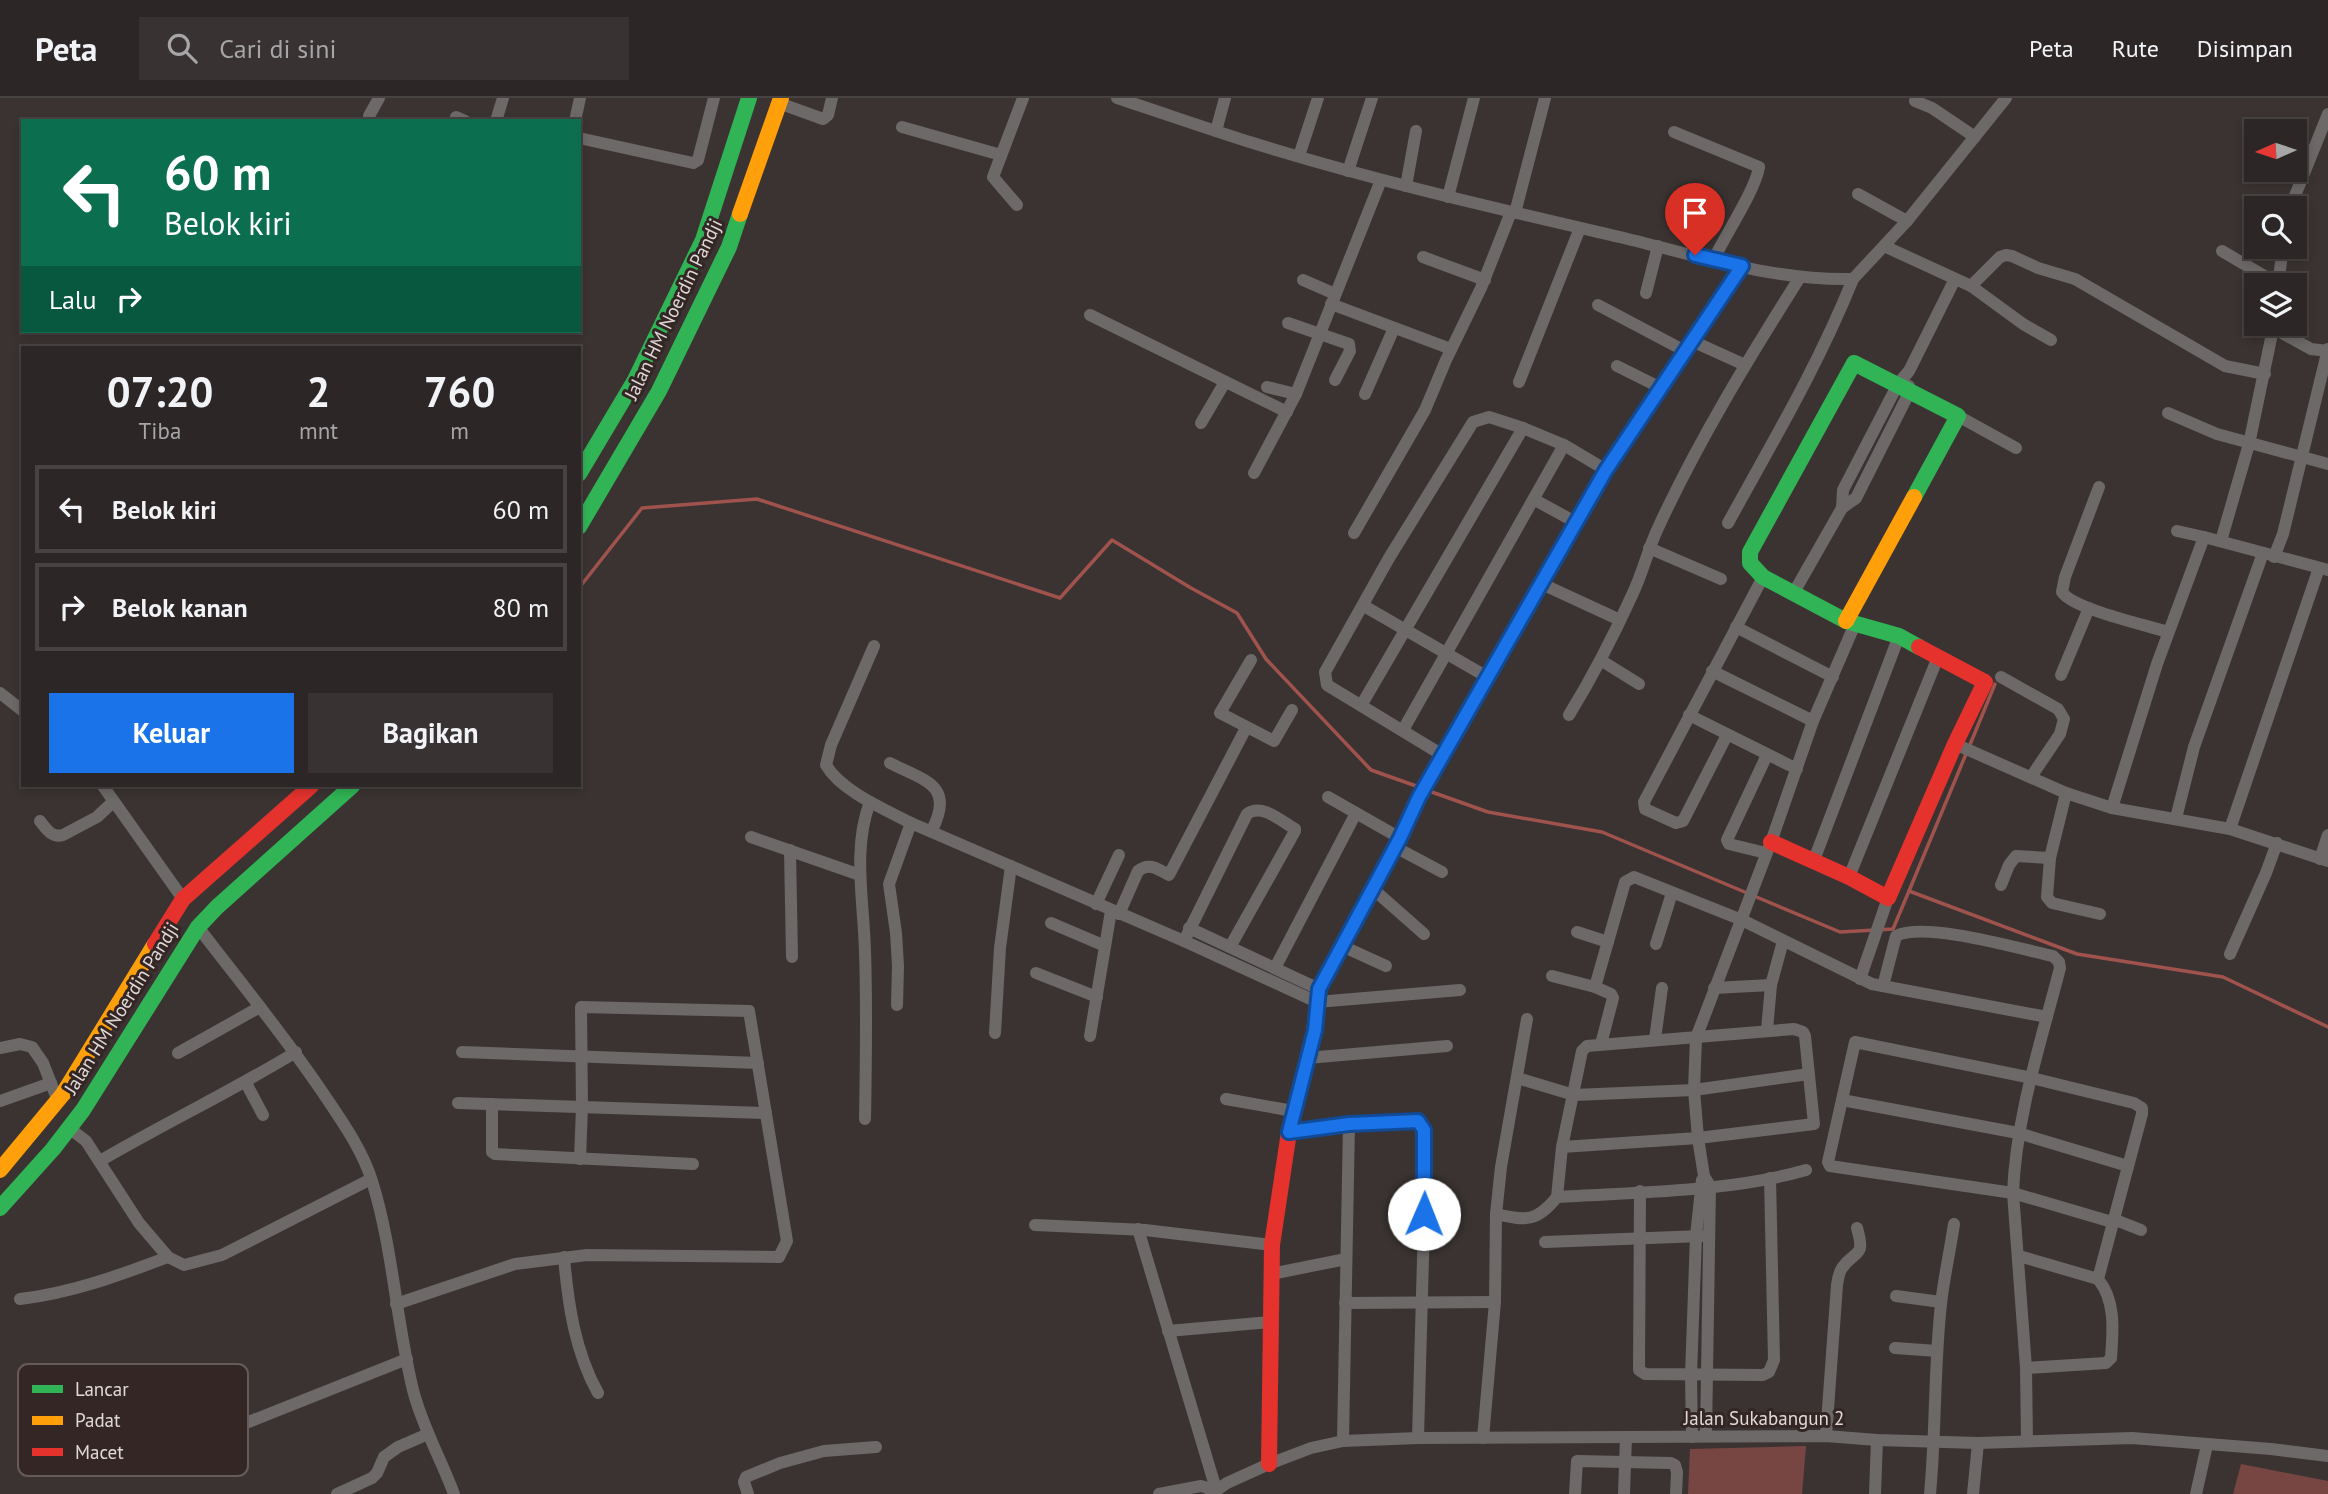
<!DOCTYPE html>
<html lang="id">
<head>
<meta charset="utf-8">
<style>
	:root { --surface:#2c2626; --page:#383232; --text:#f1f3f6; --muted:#a6a5a7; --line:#484343; --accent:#1a73e8 }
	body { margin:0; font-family:"PT Sans",sans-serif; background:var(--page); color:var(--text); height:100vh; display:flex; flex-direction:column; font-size:26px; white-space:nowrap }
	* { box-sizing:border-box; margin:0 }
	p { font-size:23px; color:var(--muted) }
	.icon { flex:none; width:38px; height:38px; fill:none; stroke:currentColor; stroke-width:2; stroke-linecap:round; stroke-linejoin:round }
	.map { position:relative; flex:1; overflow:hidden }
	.sheet { position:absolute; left:21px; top:248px; width:560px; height:441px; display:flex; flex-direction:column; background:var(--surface); border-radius:0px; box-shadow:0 4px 10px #0003,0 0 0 2px var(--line) }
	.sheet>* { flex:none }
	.banner { position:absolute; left:21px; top:21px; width:560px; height:214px; border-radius:0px; box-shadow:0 4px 10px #0003,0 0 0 2px var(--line); background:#0b6e4f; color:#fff; overflow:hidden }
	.needle { width:46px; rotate:267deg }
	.controls { position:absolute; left:2244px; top:21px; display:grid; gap:14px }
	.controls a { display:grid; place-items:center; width:63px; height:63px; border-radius:0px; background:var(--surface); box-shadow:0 4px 10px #0003,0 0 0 2px var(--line); font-size:35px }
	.pin { position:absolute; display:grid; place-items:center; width:60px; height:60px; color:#fff; margin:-72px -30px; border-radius:50% 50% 50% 0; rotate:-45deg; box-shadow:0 0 7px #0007 }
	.pin .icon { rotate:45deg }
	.me { position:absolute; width:77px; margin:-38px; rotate:1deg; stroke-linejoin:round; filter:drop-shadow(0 0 5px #0008) }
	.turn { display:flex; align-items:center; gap:24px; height:147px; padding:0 28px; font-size:32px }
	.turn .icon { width:91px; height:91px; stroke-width:2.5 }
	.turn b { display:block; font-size:49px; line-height:60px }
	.then { display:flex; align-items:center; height:66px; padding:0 28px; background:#0003; gap:14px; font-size:26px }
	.eta { display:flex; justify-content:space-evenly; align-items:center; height:119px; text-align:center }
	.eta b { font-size:42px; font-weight:700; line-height:49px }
	.primary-button { display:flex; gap:14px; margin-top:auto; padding:14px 28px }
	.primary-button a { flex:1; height:80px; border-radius:0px; background:var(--accent); color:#fff; font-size:28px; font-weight:700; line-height:80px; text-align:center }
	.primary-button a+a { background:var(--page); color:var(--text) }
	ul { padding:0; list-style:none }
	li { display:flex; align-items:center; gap:21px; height:88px; margin:0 14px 10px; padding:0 14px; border:4px solid var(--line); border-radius:0px }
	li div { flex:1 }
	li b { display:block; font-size:26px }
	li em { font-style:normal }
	header { display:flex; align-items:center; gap:42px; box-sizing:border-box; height:98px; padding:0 35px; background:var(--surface); border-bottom:2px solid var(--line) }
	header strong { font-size:33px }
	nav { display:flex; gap:38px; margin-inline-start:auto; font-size:24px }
	.search { width:490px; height:63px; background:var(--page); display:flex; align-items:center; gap:18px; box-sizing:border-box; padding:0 24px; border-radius:0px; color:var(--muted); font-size:26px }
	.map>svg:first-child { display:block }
</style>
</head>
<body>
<header>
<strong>Peta</strong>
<div class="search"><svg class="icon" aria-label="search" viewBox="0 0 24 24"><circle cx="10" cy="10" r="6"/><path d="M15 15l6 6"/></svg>Cari di sini</div>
<nav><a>Peta</a><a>Rute</a><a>Disimpan</a></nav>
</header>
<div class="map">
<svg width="2328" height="1396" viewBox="0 0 2328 1396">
	<rect width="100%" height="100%" fill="#3a3332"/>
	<!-- green -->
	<g fill="#774642">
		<path d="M1806 1348 1802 1396H1688L1690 1351Z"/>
		<path d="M2241 1366 2328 1383V1396H2233Z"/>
	</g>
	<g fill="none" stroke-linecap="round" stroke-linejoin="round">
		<!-- stream -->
		<g stroke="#a0524d" stroke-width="3.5">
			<path d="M579 490 642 410 757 401 1060 500 1112 442 1191 490 1237 515 1266 561 1371 672 1419 689"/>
			<path d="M1969 649 1995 586"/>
			<path d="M1429 693 1488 714 1602 734 1747 795"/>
			<path d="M1909 793 1966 656"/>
			<path d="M1754 798 1840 834 1893 831 1909 793 2077 856 2223 879 2328 929"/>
		</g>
		<!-- street -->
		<g stroke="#6d6969" stroke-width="12">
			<path d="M1117 0C1163 15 1208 31 1253 45 1375 83 1499 111 1624 140 1698 158 1775 183 1853 181L1907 123 2006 0"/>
			<path d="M1915 3 1932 10 1975 39"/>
			<path d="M779 5 823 21 828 17 832 0"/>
			<path d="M369 18 379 0"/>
			<path d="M456 19 465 23"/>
			<path d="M496 23 503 0"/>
			<path d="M575 23 580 0"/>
			<path d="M902 29 1001 57"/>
			<path d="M1216 33 1225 0"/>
			<path d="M1674 34 1759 69C1756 91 1725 137 1714 161"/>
			<path d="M579 40 693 65 698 62 714 0"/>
			<path d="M1299 58 1318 0"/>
			<path d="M1348 73 1372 0"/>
			<path d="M1406 88 1416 33"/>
			<path d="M1858 96 1907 123"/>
			<path d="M1448 99 1474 0"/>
			<path d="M2252 103 2272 110"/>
			<path d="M1017 107 993 79 1023 0"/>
			<path d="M2290 110 2328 16"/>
			<path d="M1515 115 1545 0"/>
			<path d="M1884 148 1971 188 2023 226 2051 242"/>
			<path d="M2222 153 2278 186"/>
			<path d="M1423 159 1485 182"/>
			<path d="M1303 182 1335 196"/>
			<path d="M2278 187 2283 149"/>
			<path d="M1971 188 2000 159 2006 157 2012 158 2038 170 2075 181 2225 268 2265 276"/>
			<path d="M1646 195 1658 148"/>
			<path d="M1331 206 1451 251"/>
			<path d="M1598 207 1685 253"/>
			<path d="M1090 217 1287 314"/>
			<path d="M1288 225 1349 246 1350 253 1335 282"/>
			<path d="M2273 230 2311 251 2328 253"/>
			<path d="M1692 243 1745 267"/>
			<path d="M1617 268 1661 290"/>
			<path d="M1519 284 1580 130"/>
			<path d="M1267 289 1296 296"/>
			<path d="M1365 296 1394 230"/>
			<path d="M2168 315 2217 336 2328 366"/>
			<path d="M1958 318 2016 350"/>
			<path d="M1201 325 1225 284"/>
			<path d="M1254 375 1296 296 1381 82"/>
			<path d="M2099 389 2065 479 2062 494C2073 511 2146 527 2168 534"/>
			<path d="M1535 402 1577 425"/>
			<path d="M1842 410 1843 392 1898 286 1909 273 1955 181"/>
			<path d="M1728 425C1772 345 1819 266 1853 181"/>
			<path d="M2177 433 2204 439"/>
			<path d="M1354 435 1425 312 1446 262 1481 190 1511 114"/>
			<path d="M2221 443 2249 346 2274 226"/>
			<path d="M1649 450 1721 481"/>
			<path d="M2274 459 2283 436 2328 251"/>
			<path d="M1542 486 1620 522"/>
			<path d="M1793 496 1842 410 1856 400 1909 295V288"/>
			<path d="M1364 508 1489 580"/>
			<path d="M1736 529 1833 579"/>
			<path d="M874 548 831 647 826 667C841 693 884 711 911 725L1184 843 1317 904 1460 892"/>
			<path d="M1251 562 1220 615 1274 643 1292 612"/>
			<path d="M1602 563 1639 586"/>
			<path d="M1712 573 1813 623"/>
			<path d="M2061 577 2089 510"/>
			<path d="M2001 579 2058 611 2064 621 2060 636 2031 679"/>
			<path d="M0 595 23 613"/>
			<path d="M1362 606 1523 330"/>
			<path d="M1569 617C1593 578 1614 537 1633 495 1643 474 1648 451 1658 430 1698 343 1749 260 1800 179"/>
			<path d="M1689 617 1797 671"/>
			<path d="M1403 632 1564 347"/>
			<path d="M1727 637 1683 723 1676 725 1645 711 1644 704 1763 479"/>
			<path d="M1955 646 2066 695 2112 710 2157 566 2204 439 2328 472"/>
			<path d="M1444 658 1327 587 1325 574 1389 460 1473 324 1489 319 1523 330 1564 347 1606 372"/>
			<path d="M890 665C925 683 955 687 932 732"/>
			<path d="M103 688 183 801"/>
			<path d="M2066 695 2050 760 2047 799 2052 805 2100 816"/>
			<path d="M1328 699 1400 740"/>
			<path d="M2112 710 2230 731 2328 763"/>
			<path d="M2176 720 2194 649 2263 455"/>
			<path d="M40 723C47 732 52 740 63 737L97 719 113 704"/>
			<path d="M2230 731 2319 470"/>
			<path d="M751 739 860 777"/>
			<path d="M1395 749 1442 774"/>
			<path d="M790 752 792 859"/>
			<path d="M1766 755 1729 746 1727 742 1767 657"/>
			<path d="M2320 761 2328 737"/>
			<path d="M1814 762 1899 538"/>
			<path d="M1849 779 1938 559"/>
			<path d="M2001 787 2009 767 2016 758 2050 760"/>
			<path d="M1373 791 1424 836"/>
			<path d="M1096 806 1119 757"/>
			<path d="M1119 816 1138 773C1149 764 1158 771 1169 777L1246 630"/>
			<path d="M1051 825 1105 848"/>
			<path d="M198 829C240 884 284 937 323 995 341 1022 362 1051 372 1083 393 1150 396 1223 413 1292 422 1328 441 1361 454 1396"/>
			<path d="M1189 830 1319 891"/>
			<path d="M1577 834 1608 844"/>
			<path d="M1184 843 1247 716C1262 705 1281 723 1295 731V733L1230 849"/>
			<path d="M1656 846 1672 795"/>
			<path d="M1342 848 1386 868"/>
			<path d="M2230 856 2266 775 2277 745"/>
			<path d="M1275 870 1356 715"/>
			<path d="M1036 875 1097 899"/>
			<path d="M1552 878 1595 889 1611 896 1613 900 1601 946"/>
			<path d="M1860 881 1888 800"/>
			<path d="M1883 888 1896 838C1924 823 2020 851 2053 858L2059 864 2060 870C2041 944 2016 1018 2013 1095L2026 1270 2027 1342"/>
			<path d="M1595 889 1625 784 1634 779 1742 822 1872 886 2047 919"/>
			<path d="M1714 890 1771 887"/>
			<path d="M897 907 898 868 896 835 889 786 911 725"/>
			<path d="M1767 932 1771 887 1783 843"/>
			<path d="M995 935 1000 850 1011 768"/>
			<path d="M1090 938 1111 813"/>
			<path d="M1655 941 1662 890"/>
			<path d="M0 950 20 946 32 949 43 965 58 1003"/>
			<path d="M462 954 758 965"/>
			<path d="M178 955 260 909"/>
			<path d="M1307 960 1447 948"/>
			<path d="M1517 980 1574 997 1694 992 1809 976"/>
			<path d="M246 985 263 1017"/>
			<path d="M1226 1001 1293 1013"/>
			<path d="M1842 1002 2018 1035 2128 1068"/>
			<path d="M0 1003 51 985"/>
			<path d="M458 1005 766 1015"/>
			<path d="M492 1006V1054L495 1056 693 1066"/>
			<path d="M865 1021C866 965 867 909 865 854 864 805 852 751 870 704"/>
			<path d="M69 1030 86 1043 139 1125 168 1159 184 1167 222 1157 371 1081"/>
			<path d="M1289 1034 1414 1021 1422 1028 1425 1089 1418 1340"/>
			<path d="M1562 1049 1698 1040 1814 1026 1805 938 1803 934 1794 931 1587 948 1582 953 1562 1049 1557 1099C1637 1094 1730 1094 1806 1072"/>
			<path d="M100 1063C165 1025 232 993 296 954"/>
			<path d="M1640 1093 1639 1272 1645 1276 1763 1277 1769 1274 1774 1262 1770 1080"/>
			<path d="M1496 1116C1526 1123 1537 1124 1557 1099"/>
			<path d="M2113 1121 2141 1132"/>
			<path d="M1035 1127 1145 1132 1272 1147"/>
			<path d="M1138 1131 1216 1391"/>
			<path d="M1545 1144 1702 1138"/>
			<path d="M2019 1158 2098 1181"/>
			<path d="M564 1159C568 1206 575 1254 598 1295"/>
			<path d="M1271 1176 1346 1161"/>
			<path d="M1896 1198 1941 1204"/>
			<path d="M20 1201C72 1195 120 1177 168 1159"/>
			<path d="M1345 1205 1495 1204"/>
			<path d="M396 1206 515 1166 587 1157 779 1159 787 1143 749 913 581 909 582 1009 580 1061"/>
			<path d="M1168 1233 1270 1224"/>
			<path d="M1895 1250 1937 1253"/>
			<path d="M2026 1270 2106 1265 2111 1260C2113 1233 2116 1203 2098 1181L2142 1016V1010L2134 1005 2032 980 1855 944 1828 1064 1830 1068 2013 1095 2112 1124"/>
			<path d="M226 1333 407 1261"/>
			<path d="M1706 1338 1710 1088 1704 1078 1698 1040 1694 992 1696 940 1771 744 1813 623 1855 526"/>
			<path d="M1826 1338 1837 1187C1838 1181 1839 1174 1842 1170 1855 1151 1866 1161 1857 1130"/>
			<path d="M1692 1339 1691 1277 1696 1138 1702 1082"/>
			<path d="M1483 1340 1495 1204 1496 1116 1501 1069 1527 921"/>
			<path d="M1343 1343 1349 1026"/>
			<path d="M1875 1395 1877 1342"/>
			<path d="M337 1396 372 1380 377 1375 384 1359 398 1349 428 1336"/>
			<path d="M748 1396 744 1384 746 1379 780 1365 824 1353 876 1349"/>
			<path d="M1159 1396 1201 1388 1208 1390 1212 1396"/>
			<path d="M1211 1396 1227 1385 1269 1366 1311 1350 1343 1343 1418 1340 1826 1338 1877 1342 1978 1345 2132 1340 2271 1351 2328 1358"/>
			<path d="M1575 1396 1577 1363 1671 1365 1675 1367 1677 1374 1676 1396"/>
			<path d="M1624 1396 1626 1339"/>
			<path d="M1930 1396C1936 1333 1934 1269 1941 1206 1944 1179 1950 1153 1954 1126"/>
			<path d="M1973 1396 1978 1345"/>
			<path d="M2196 1396 2207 1347"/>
		</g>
		<!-- fast -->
		<g stroke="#30b455" stroke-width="16">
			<path d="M579 376 635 282 703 142 749 0"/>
			<path d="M1914 399 1958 318 1854 265 1750 454V465L1763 479 1846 523 1899 538 1919 549"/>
			<path d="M579 429 659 293 729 149 740 116"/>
			<path d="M1314 935 1319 891 1400 740 1419 699 1499 558"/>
			<path d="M0 1110 53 1051 83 1012 198 829 217 809 352 688"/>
		</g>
		<!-- slow -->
		<g stroke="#ff9f0a" stroke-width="16">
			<path d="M740 116 781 0"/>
			<path d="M1846 523 1914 399"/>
			<path d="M0 1072 63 996 155 846"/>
		</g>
		<!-- jam -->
		<g stroke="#e5322d" stroke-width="16">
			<path d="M1499 558 1606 372 1742 168"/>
			<path d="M1771 744 1849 779 1888 800 1955 646 1985 584 1919 549"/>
			<path d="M155 846 183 801 311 688"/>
			<path d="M1269 1366 1272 1147 1289 1034 1314 935"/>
		</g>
	</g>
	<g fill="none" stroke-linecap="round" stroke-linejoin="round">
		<!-- route casing -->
		<g stroke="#114b97" stroke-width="18">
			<path id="route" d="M1424 1116V1032L1418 1023 1349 1026 1289 1034 1315 932 1319 891 1400 740 1419 699 1606 372 1742 168 1695 157"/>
		</g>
		<!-- route -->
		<use href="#route" stroke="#1a73e8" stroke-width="12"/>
	</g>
	<g text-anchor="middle" stroke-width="6" stroke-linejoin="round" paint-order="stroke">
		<!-- street labels -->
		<g font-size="19" fill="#e0d8d7" stroke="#332625">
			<text transform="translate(673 211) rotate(-64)" y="7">Jalan HM Noerdin Pandji</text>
			<text transform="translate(121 910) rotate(-58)" y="7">Jalan HM Noerdin Pandji</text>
			<text x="1764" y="1327">Jalan Sukabangun 2</text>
		</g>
	</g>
	<!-- legend -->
	<rect x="18" y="1266" width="230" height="112" rx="10" fill="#332625" stroke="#675b5a" stroke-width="2"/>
	<rect x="32" y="1287" width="31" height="8" fill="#30b455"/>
	<rect x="32" y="1318" width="31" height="9" fill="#ff9f0a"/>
	<rect x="32" y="1350" width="31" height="8" fill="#e5322d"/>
	<g font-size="19" fill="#e0d8d7">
		<text x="75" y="1298">Lancar</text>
		<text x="75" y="1329">Padat</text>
		<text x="75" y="1361">Macet</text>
	</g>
</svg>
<div class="controls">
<a><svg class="needle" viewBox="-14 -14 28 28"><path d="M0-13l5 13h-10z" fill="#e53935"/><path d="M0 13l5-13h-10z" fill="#a6a5a7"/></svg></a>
<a><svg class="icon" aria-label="search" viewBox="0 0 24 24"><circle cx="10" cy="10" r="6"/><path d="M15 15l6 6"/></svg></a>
<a><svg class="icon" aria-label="layers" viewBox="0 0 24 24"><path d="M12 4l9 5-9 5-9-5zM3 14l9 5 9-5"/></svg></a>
</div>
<div class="pin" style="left:1695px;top:157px;background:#d93025"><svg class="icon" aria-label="arrive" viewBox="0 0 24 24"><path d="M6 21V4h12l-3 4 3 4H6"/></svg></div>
<svg class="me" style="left:1424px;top:1116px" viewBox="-20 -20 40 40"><circle r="19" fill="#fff"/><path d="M0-13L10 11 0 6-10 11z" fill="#1a73e8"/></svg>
<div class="banner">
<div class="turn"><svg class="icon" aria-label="left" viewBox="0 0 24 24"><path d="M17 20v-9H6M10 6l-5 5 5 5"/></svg><div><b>60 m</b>Belok kiri</div></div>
<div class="then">Lalu<svg class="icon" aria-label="right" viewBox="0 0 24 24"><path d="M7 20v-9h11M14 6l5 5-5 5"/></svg></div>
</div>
<section class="sheet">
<div class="eta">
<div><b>07:20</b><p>Tiba</p></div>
<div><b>2</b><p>mnt</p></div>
<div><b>760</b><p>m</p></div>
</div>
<ul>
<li><svg class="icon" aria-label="left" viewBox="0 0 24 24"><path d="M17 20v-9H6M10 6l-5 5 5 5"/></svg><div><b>Belok kiri</b></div><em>60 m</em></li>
<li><svg class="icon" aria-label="right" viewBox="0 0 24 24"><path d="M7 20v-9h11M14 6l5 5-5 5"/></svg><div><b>Belok kanan</b></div><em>80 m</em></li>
</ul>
<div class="primary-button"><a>Keluar</a><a>Bagikan</a></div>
</section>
</div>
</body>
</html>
